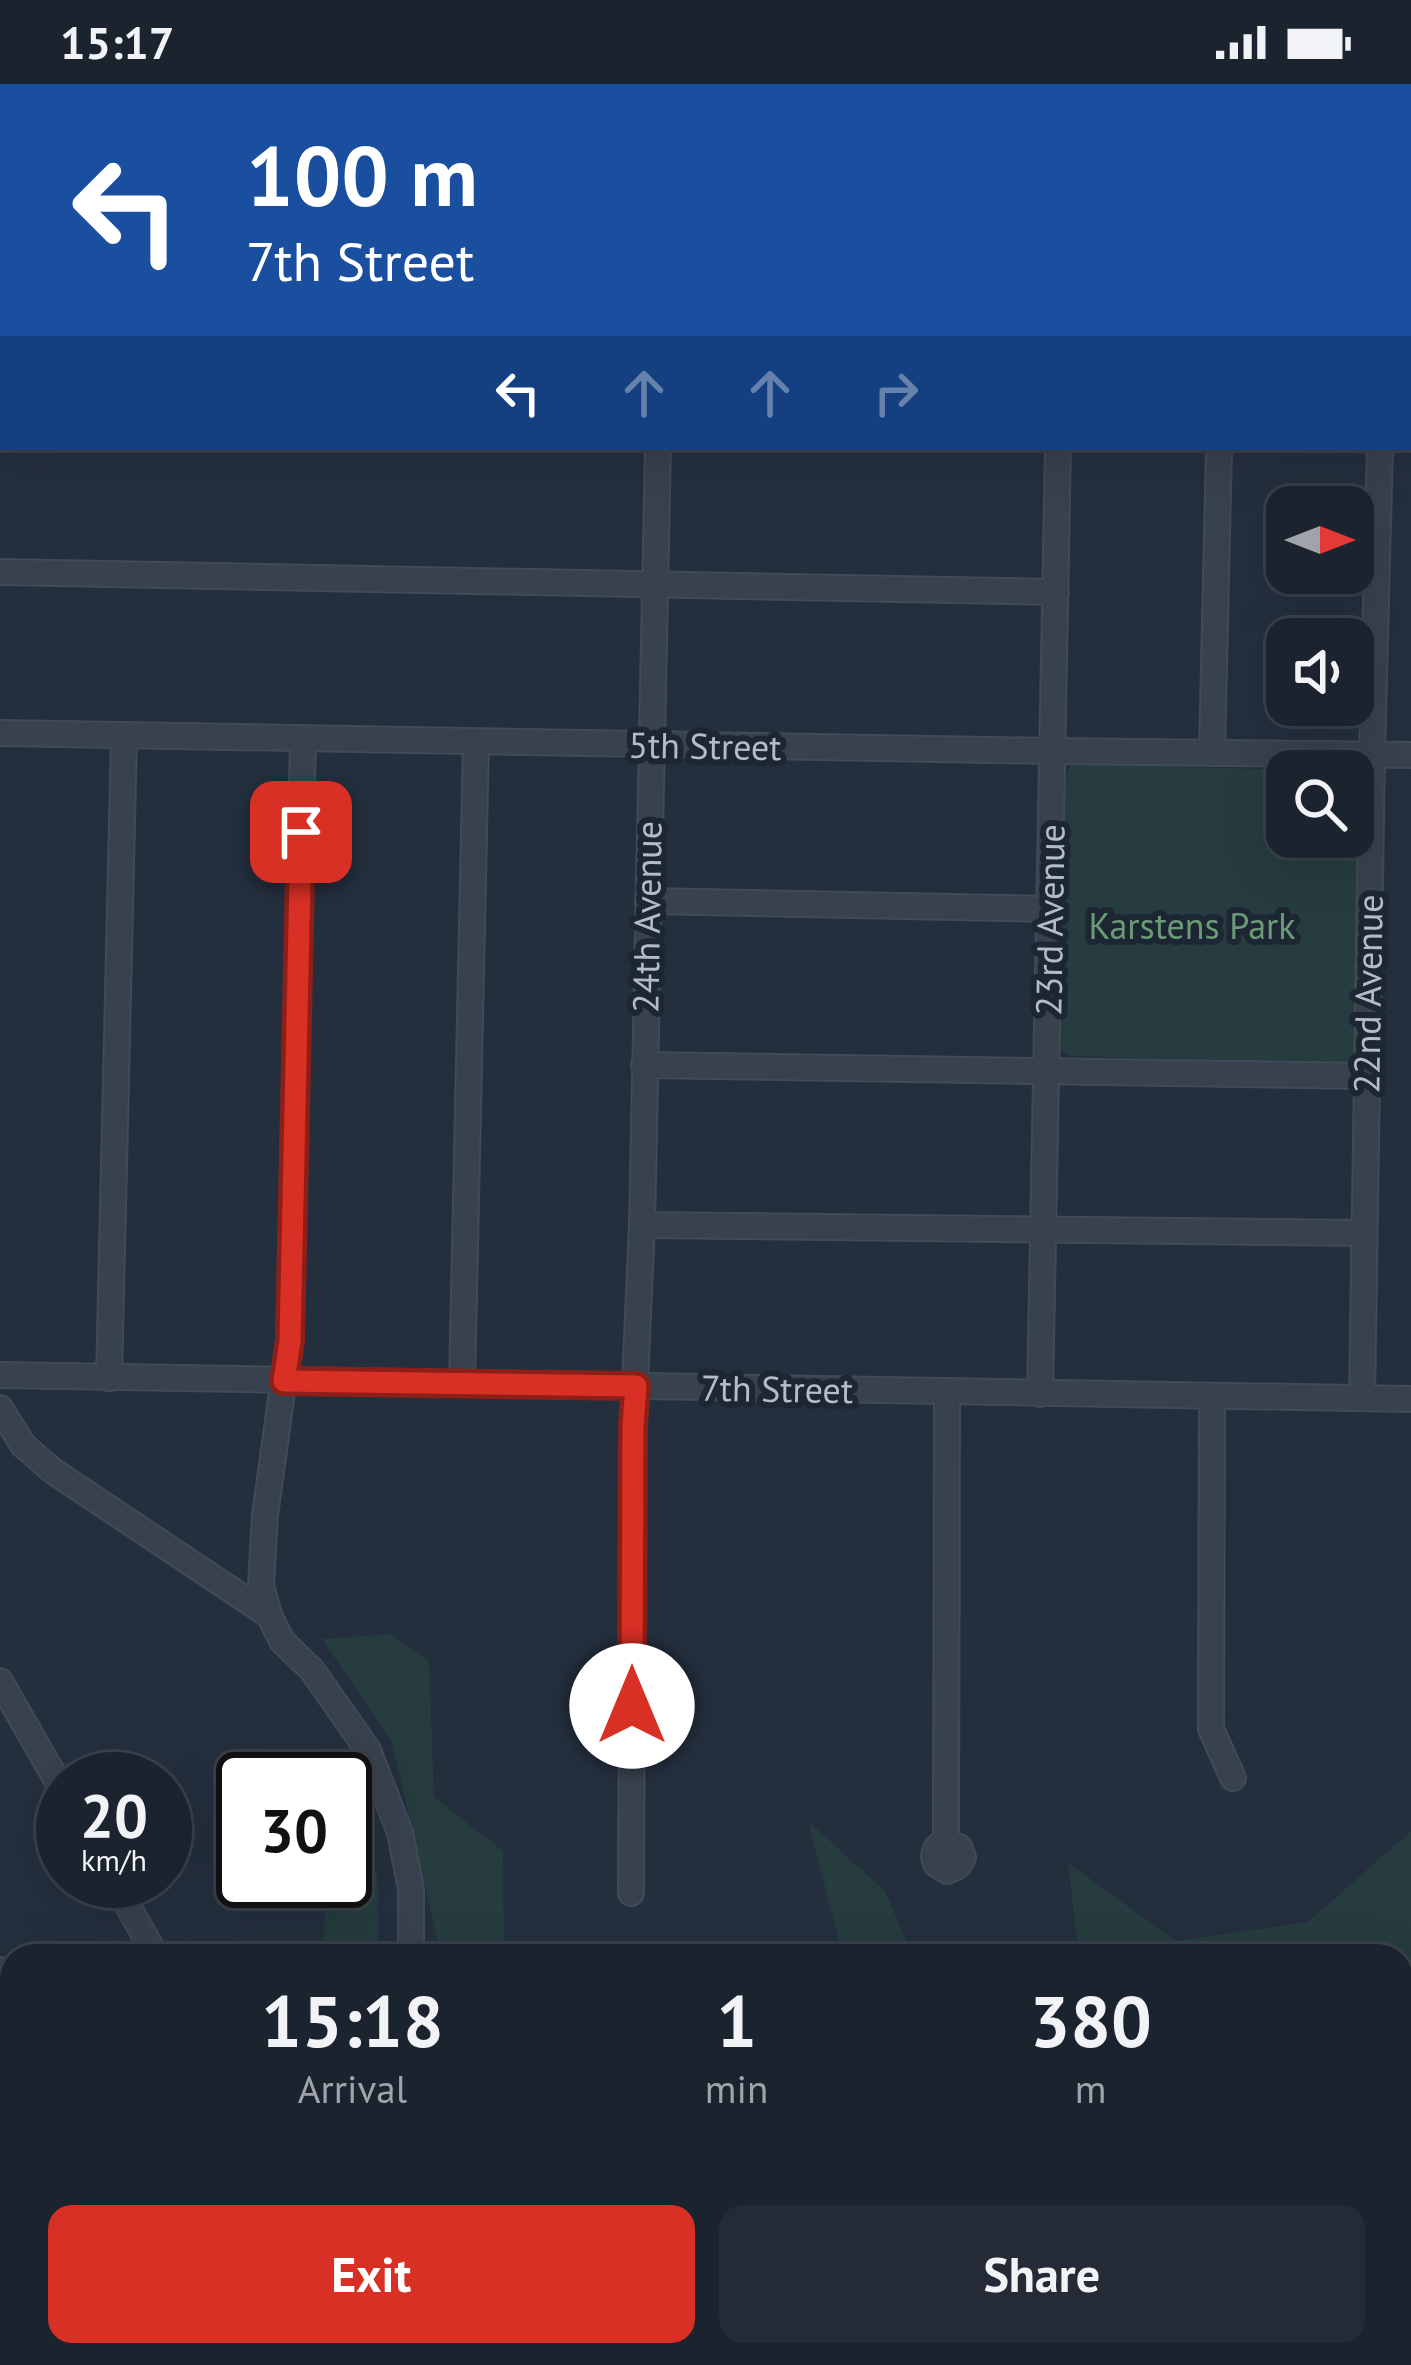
<!DOCTYPE html>
<html lang="en">
<head>
<meta charset="utf-8">
<style>
	:root { --surface:#1b232e; --page:#242b36; --text:#f1f3f6; --muted:#a0a4aa; --line:#39404a; --accent:#d93025 }
	body { margin:0; font-family:"PT Sans",sans-serif; background:var(--page); color:var(--text); height:100vh; display:flex; flex-direction:column; font-size:45px; white-space:nowrap }
	* { box-sizing:border-box; margin:0 }
	p { font-size:39px; color:var(--muted) }
	.icon { flex:none; width:66px; height:66px; fill:none; stroke:currentColor; stroke-width:2; stroke-linecap:round; stroke-linejoin:round }
	.map { position:relative; flex:1; overflow:hidden }
	.details { position:absolute; left:0px; top:1860px; width:1413px; height:423px; display:flex; flex-direction:column; background:var(--surface); border-radius:36px 36px 0 0; box-shadow:0 12px 48px #0002,0 0 0 3px var(--line) }
	.details>* { flex:none }
	.hud { position:absolute; left:0px; top:0px; width:1413px; height:366px; box-shadow:0 12px 48px #0002,0 0 0 3px var(--line); background:#1a4fa0; color:#fff; overflow:hidden }
	.needle { width:78px; rotate:90deg }
	.tools { position:absolute; left:1266px; top:402px; display:grid; gap:24px }
	.tools a { display:grid; place-items:center; width:108px; height:108px; border-radius:24px; background:var(--surface); box-shadow:0 12px 48px #0002,0 0 0 3px var(--line); font-size:60px }
	.speed { position:absolute; left:36px; top:1668px; display:flex; gap:24px; font-size:60px; font-weight:700; text-align:center }
	.speed>* { display:grid; place-content:center; width:156px; height:156px; border-radius:50%; background:var(--surface); box-shadow:0 12px 48px #0002,0 0 0 3px var(--line); line-height:1 }
	.speed small { font-size:30px; font-weight:400 }
	.speed .limit { border:6px solid #111; border-radius:18px; background:#fff; color:#111 }
	.pin { position:absolute; display:grid; place-items:center; width:102px; height:102px; color:#fff; margin:-51px; border-radius:24px; box-shadow:0 6px 18px #0006 }
	.me { position:absolute; width:132px; margin:-66px; rotate:0deg; stroke-linejoin:round; filter:drop-shadow(0 0 9px #0008) }
	.turn { display:flex; align-items:center; gap:42px; height:252px; padding:0 48px; font-size:54px }
	.turn .icon { width:156px; height:156px; stroke-width:2.5 }
	.turn b { display:block; font-size:84px; line-height:102px }
	.lanes { display:flex; align-items:center; height:114px; padding:0 48px; background:#0003; justify-content:center; gap:60px; direction:ltr }
	.lanes .off { opacity:.35 }
	.eta { display:flex; justify-content:space-evenly; align-items:center; height:204px; text-align:center }
	.eta b { font-size:72px; font-weight:700; line-height:84px }
	.primary-button { display:flex; gap:24px; margin-top:auto; padding:24px 48px }
	.primary-button a { flex:1; height:138px; border-radius:24px; background:var(--accent); color:#fff; font-size:48px; font-weight:700; line-height:138px; text-align:center }
	.primary-button a+a { background:var(--page); color:var(--text) }
	.status { display:flex; justify-content:space-between; align-items:center; height:84px; padding:0 60px; background:var(--surface); direction:ltr }
	.status svg { height:33px; fill:currentColor }
	.map>svg:first-child { display:block }
</style>
</head>
<body>
<div class="status"><b>15:17</b><svg viewBox="0 0 49 12"><path d="M0 12V9h3v3zM5 12V6h3v6zM10 12V3h3v9zM15 12V0h3v12zM26 1h20v11H26zM47 4h2v5h-2z"/></svg></div>
<div class="map">
<svg width="1411" height="2281" viewBox="0 0 1411 2281">
	<rect width="100%" height="100%" fill="#242f3e"/>
	<!-- green -->
	<g fill="#263c3f">
		<path d="M1074 680 1335 687H1287V753H1353V697L1358 713V949L1357 964 1353 974 1340 979 1070 972 1062 967 1059 957 1064 701 1069 684Z"/>
		<path d="M389 1550 429 1577 434 1713 503 1767 504 1872H441L392 1658 322 1555Z"/>
		<path d="M345 1688 378 1796V1872H322L327 1797H345Z"/>
		<path d="M808 1737 885 1807 913 1872H843Z"/>
		<path d="M1411 1747V1937L1401 1940V1872H1079L1068 1779 1176 1857 1308 1838Z"/>
		<path d="M618 2271H751L749 2281H618Z"/>
		<path d="M879 2271H1102L1105 2277 1115 2281H898Z"/>
		<path d="M1268 2271H1389L1387 2281H1267Z"/>
	</g>
	<g fill="none" stroke-linecap="round" stroke-linejoin="round">
		<!-- stream -->
		<path stroke="#17263c" stroke-width="6" d="M925 2271 940 2281"/>
		<!-- minor casing -->
		<g stroke="#414a57" stroke-width="28">
			<g id="minor">
				<path d="M1066 3V0"/>
				<path d="M1410 32H1411"/>
				<path d="M1410 192H1411"/>
				<path d="M0 326H3"/>
				<path d="M0 488 1056 508"/>
				<path d="M0 649 1053 667 1411 671"/>
				<path d="M303 656 289 1257 265 1431 261 1501 269 1531 282 1557 312 1586 368 1666 400 1749 411 1805V1872"/>
				<path d="M1212 669 1219 363"/>
				<path d="M648 817 1050 825"/>
				<path d="M644 981 1367 992"/>
				<path d="M642 1141 1364 1149"/>
				<path d="M0 1291 1411 1315"/>
				<path d="M109 1294 124 653"/>
				<path d="M462 1300 476 658"/>
				<path d="M1040 1310 1058 363"/>
				<path d="M1212 1312 1211 1645 1233 1694"/>
				<path d="M1362 1314 1372 670 1380 363"/>
				<path d="M0 1324 23 1361 53 1387 269 1531"/>
				<path d="M0 1597 63 1707"/>
				<path d="M946 1758 959 1763 963 1773 958 1782 947 1787 936 1780C931 1770 936 1761 946 1758L947 1308"/>
				<path d="M114 1797 156 1872"/>
				<path d="M631 1809 633 1341 642 1141 658 363"/>
				<path d="M0 1886 12 1916"/>
				<path d="M0 2275 15 2271"/>
				<path d="M124 2281 125 2271"/>
			</g>
		</g>
		<!-- minor -->
		<use href="#minor" stroke="#38414e" stroke-width="24"/>
	</g>
	<g fill="none" stroke-linecap="round" stroke-linejoin="round">
		<!-- route casing -->
		<g stroke="#8d1f18" stroke-width="30">
			<path id="route" d="M301 748 290 1257 284 1297 636 1302 633 1341 632 1622"/>
		</g>
		<!-- route -->
		<use href="#route" stroke="#d93025" stroke-width="21"/>
	</g>
	<g text-anchor="middle" stroke-width="12" stroke-linejoin="round" paint-order="stroke">
		<!-- street labels -->
		<g font-size="36" fill="#b4bcc9" stroke="#1d2633">
			<text transform="translate(705 662) rotate(1)" y="13">5th Street</text>
			<text transform="translate(647 833) rotate(-89)" y="13">24th Avenue</text>
			<text transform="translate(1050 836) rotate(-89)" y="13">23rd Avenue</text>
			<text transform="translate(1368 910) rotate(-89)" y="13">22nd Avenue</text>
			<text transform="translate(777 1305) rotate(1)" y="13">7th Street</text>
		</g>
		<!-- park labels -->
		<g font-size="36" fill="#6b9a76" stroke="#1d2633">
			<text x="1192" y="855">Karstens Park</text>
		</g>
	</g>
</svg>
<div class="tools">
<a><svg class="needle" viewBox="-14 -14 28 28"><path d="M0-13l5 13h-10z" fill="#e53935"/><path d="M0 13l5-13h-10z" fill="#a0a4aa"/></svg></a>
<a><svg class="icon" aria-label="sound" viewBox="0 0 24 24"><path d="M4 9h4l5-4v14l-5-4H4zM17 9q2 3 0 6"/></svg></a>
<a><svg class="icon" aria-label="search" viewBox="0 0 24 24"><circle cx="10" cy="10" r="6"/><path d="M15 15l6 6"/></svg></a>
</div>
<div class="speed"><div>20<small>km/h</small></div><div class="limit">30</div></div>
<div class="pin" style="left:301px;top:748px;background:#d93025"><svg class="icon" aria-label="arrive" viewBox="0 0 24 24"><path d="M6 21V4h12l-3 4 3 4H6"/></svg></div>
<svg class="me" style="left:632px;top:1622px" viewBox="-20 -20 40 40"><circle r="19" fill="#fff"/><path d="M0-13L10 11 0 6-10 11z" fill="#d93025"/></svg>
<div class="hud">
<div class="turn"><svg class="icon" aria-label="left" viewBox="0 0 24 24"><path d="M17 20v-9H6M10 6l-5 5 5 5"/></svg><div><b>100 m</b>7th Street</div></div>
<div class="lanes"><svg class="icon" aria-label="left" viewBox="0 0 24 24"><path d="M17 20v-9H6M10 6l-5 5 5 5"/></svg><svg class="icon off" aria-label="ahead" viewBox="0 0 24 24"><path d="M12 20V5M6 11l6-6 6 6"/></svg><svg class="icon off" aria-label="ahead" viewBox="0 0 24 24"><path d="M12 20V5M6 11l6-6 6 6"/></svg><svg class="icon off" aria-label="right" viewBox="0 0 24 24"><path d="M7 20v-9h11M14 6l5 5-5 5"/></svg></div>
</div>
<section class="details">
<div class="eta">
<div><b>15:18</b><p>Arrival</p></div>
<div><b>1</b><p>min</p></div>
<div><b>380</b><p>m</p></div>
</div>
<div class="primary-button"><a>Exit</a><a>Share</a></div>
</section>
</div>
</body>
</html>
